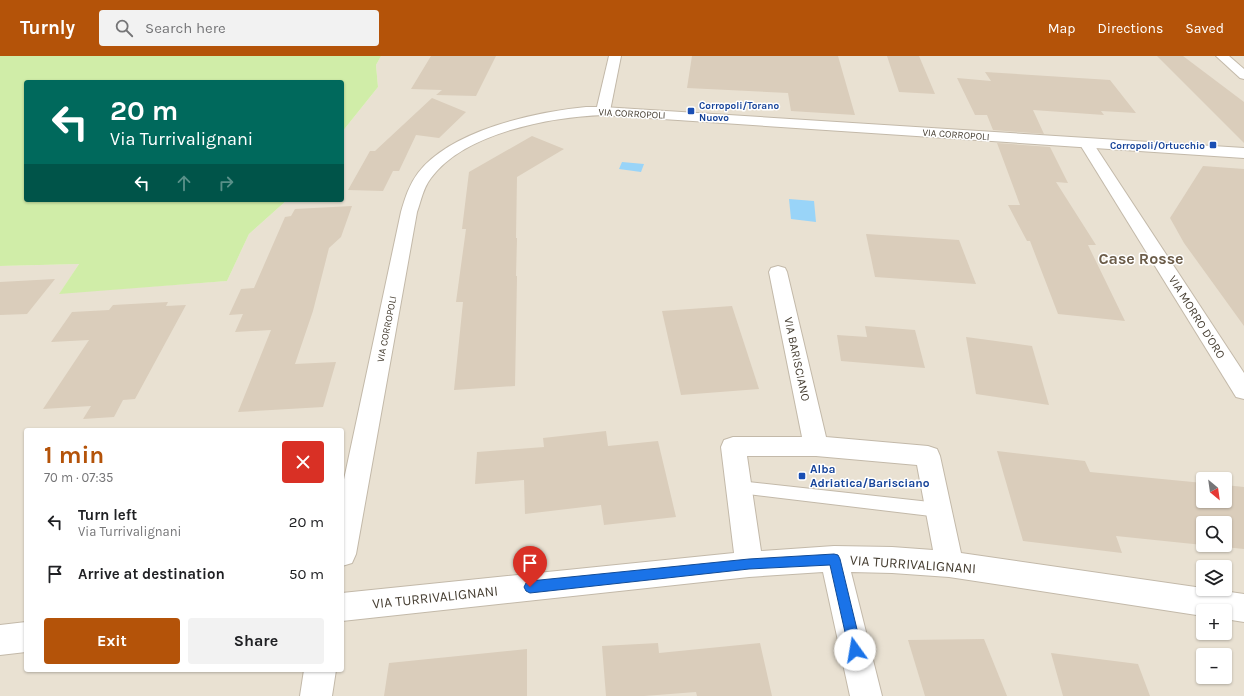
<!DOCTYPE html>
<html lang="en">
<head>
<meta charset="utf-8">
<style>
	:root { --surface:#fff; --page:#f2f2f2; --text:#202124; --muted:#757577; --accent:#b45309 }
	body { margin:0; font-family:Karla,sans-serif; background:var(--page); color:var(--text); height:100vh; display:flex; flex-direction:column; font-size:15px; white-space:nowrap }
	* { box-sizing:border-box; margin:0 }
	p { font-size:13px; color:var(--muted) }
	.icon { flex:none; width:22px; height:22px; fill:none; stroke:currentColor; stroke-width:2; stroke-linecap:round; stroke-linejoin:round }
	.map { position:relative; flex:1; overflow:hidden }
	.drawer { position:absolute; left:24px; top:372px; width:320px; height:244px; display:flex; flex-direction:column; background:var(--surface); border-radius:4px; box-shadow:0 1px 3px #0004 }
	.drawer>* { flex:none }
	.top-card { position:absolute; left:24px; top:24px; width:320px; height:122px; border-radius:4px; box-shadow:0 1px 3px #0004; background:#00695c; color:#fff; overflow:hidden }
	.needle { width:26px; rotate:151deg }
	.fabs { position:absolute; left:1196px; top:416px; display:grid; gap:8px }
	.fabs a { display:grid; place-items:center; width:36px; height:36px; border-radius:4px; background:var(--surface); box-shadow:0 1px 3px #0004; font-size:20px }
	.pin { position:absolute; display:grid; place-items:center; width:34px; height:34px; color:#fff; margin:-41px -17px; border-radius:50% 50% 50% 0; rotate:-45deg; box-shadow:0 0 4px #0007 }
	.pin .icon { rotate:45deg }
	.me { position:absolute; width:44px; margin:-22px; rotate:347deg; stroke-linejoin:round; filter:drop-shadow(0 0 3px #0008) }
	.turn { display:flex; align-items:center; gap:14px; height:84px; padding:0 20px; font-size:18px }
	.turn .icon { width:52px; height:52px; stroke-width:2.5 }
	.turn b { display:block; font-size:28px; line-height:34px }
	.lanes { display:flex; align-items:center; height:38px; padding:0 20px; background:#0003; justify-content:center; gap:20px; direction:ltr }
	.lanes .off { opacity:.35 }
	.round { display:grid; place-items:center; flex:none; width:42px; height:42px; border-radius:4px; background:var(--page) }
	.summary { display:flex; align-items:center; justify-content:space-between; height:68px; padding:0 20px }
	h1 { font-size:24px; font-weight:700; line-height:30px; color:var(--accent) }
	.button { display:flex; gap:8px; margin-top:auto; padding:8px 20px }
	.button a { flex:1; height:46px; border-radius:4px; background:var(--accent); color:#fff; font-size:16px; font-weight:700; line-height:46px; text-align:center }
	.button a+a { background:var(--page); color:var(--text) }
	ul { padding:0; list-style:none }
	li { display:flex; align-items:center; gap:12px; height:52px; padding:0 20px }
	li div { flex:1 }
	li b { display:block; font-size:15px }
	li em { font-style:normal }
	header { display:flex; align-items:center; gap:24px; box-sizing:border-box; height:56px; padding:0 20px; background:var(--accent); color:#fff }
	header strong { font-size:19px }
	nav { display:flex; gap:22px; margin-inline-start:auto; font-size:14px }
	.search { width:280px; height:36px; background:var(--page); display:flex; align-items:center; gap:10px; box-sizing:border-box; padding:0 14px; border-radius:4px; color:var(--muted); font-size:15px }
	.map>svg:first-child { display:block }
</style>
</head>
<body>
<header>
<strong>Turnly</strong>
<div class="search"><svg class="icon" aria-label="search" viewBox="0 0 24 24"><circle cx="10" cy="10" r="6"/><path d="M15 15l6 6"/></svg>Search here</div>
<nav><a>Map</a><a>Directions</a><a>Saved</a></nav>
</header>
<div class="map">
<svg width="1244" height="640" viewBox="0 0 1244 640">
	<rect width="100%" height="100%" fill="#f4efe4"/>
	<!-- residential -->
	<path fill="#e9e1d2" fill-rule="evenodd" d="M381 0H1244V640H0V210L79 208 60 237 227 225 249 178 287 144H342V76L378 31 376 9ZM26 374H342V614H26ZM1203 423H1225V445H1203ZM1203 467H1225V489H1203ZM1203 511H1225V533H1203ZM1203 555H1225V577H1203ZM1203 599H1225V621H1203Z"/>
	<!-- green -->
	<path fill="#d0eda8" d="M0 0H381L376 9 378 31 342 76V26H26V144H287L249 178 227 225 59 238 79 208 0 210Z"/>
	<!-- water -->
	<g fill="#99d4f8">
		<path d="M622 106 644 108 641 116 619 113Z"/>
		<path d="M789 143 814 145 816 166 791 163Z"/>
	</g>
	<!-- building -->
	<g fill="#dacdbb">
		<path d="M431 0H496L476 40 436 39 442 34 411 33Z"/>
		<path d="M692 0H838L855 59 791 55 788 37 687 32Z"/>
		<path d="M887 0H919L935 38 899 36Z"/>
		<path d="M1157 0H1183L1244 46V87Z"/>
		<path d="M985 16 1110 24 1136 57 1101 55 1104 59 1033 54 1044 78 993 74 987 59H975L957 22 991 25Z"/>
		<path d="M432 42 466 56 439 82 416 79 399 115H393L383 135 348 134 370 95H375Z"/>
		<path d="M532 80 564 93 517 121 516 182H517L516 220H517L515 330 454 334 463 246H456L466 173H462L469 116Z"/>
		<path d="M997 87 1050 91 1068 127 1056 126 1096 189H1088L1125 265 1058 258 1030 185H1027L1008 149H1020Z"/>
		<path d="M1203 110 1244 113V270L1184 187 1170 162Z"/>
		<path d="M352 150 341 181 329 192 313 255 295 308 336 306 323 351 238 356 271 274 235 276 243 258 229 259 241 233 254 232 285 161 291 160 295 153Z"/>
		<path d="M866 178 959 184 976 228 875 221Z"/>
		<path d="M55 223 27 258 0 259V226Z"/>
		<path d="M168 246 166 250 186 249 135 343 123 344 114 361 83 363 91 350 43 353 89 284 51 286 72 256 109 254 113 249Z"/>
		<path d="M732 250 759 333 681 339 662 255Z"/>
		<path d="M865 270 915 274 925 312 841 305 837 279 867 281Z"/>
		<path d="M966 281 1032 290 1049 349 976 338Z"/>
		<path d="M606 375 608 390 658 385 676 461 604 469 601 449 525 458 524 424 475 428 477 396 544 391 543 382Z"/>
		<path d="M997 395 1085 405 1090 416 1203 427V445H1225V429L1244 431V493L1205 489H1225V467H1203V489L1116 480 1122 497 1023 485Z"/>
		<path d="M984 583 1007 640H925L908 584Z"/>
		<path d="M658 587 659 597 760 587 772 640H697L696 636 644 640H606L602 590Z"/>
		<path d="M527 593V640H384L389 607Z"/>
		<path d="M1051 597 1138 608 1150 640H1063Z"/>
	</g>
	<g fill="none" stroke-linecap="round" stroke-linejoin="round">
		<!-- service casing -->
		<g stroke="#c3b9a9" stroke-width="2">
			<path id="service" d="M739 425 939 447 944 449 947 454 944 459 939 461 739 437 734 435 731 431 734 427Z"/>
		</g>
		<!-- minor casing -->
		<g stroke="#c3b9a9" stroke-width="2">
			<g id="minor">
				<path d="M609 0H621L610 55 608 58 603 59 598 58 596 55Z"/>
				<path d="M1086 83 1091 84 1093 87 1244 317V343L1236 341 1079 87 1081 84Z"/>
				<path d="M778 210 785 212 787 216 826 381 928 390 937 393 940 400 961 497 1244 538V566L1225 563V555H1203V560L949 521 892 517 851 516 882 640H850L823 516 749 521 342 565V537L734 497 721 391 724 384 733 381H802L769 216 771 212ZM747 400H816L917 409 933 494 892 491 834 490 761 495Z"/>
				<path d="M26 566V596L0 599V569Z"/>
			</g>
		</g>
		<!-- tertiary casing -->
		<g stroke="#c3b9a9" stroke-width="2">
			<g id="tertiary">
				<path d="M1216 0H1229L1244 13V23L1240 22Z"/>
				<path d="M586 51H603L1244 92V102L603 59C550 61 464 77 431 122 423 132 421 145 417 156L356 498 352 507 342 510V433L401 156C405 142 409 129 418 117 451 74 535 56 586 51Z"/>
				<path d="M304 614H336L332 640H300Z"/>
			</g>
		</g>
		<!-- service -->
		<use href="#service" fill="#fff" fill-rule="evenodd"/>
		<!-- minor -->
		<use href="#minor" fill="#fff" fill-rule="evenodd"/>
		<!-- tertiary -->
		<use href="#tertiary" fill="#fff" fill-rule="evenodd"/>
	</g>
	<!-- route -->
	<path fill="#1a73e8" stroke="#114b97" d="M834 498 838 499 840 503 862 594 860 599 855 601 851 599 849 594 830 509 749 513 530 537 526 535 524 531 526 527 530 525 749 503Z"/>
	<!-- markers -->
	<g fill="#1a4fb4" stroke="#fff" stroke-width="1.5">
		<rect x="687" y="51" width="8" height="8" rx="2"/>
		<rect x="1209" y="85" width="8" height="8" rx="2"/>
		<rect x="798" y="416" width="8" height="8" rx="2"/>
	</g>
	<g text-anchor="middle" stroke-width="3" stroke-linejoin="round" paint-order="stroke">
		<!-- far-transit labels -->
		<g font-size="10" font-weight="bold" fill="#164399" stroke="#fff" text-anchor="start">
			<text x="699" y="53">Corropoli/Torano<tspan x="699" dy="12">Nuovo</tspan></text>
			<text x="1205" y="93" text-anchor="end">Corropoli/Ortucchio</text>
		</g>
		<!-- far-street labels -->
		<g font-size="10" fill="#473f33" stroke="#fff">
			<text transform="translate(632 57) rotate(3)" y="4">VIA CORROPOLI</text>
			<text transform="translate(956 78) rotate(4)" y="4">VIA CORROPOLI</text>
			<text transform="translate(386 273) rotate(-79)" y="4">VIA CORROPOLI</text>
		</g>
		<!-- street labels -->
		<g font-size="12" fill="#473f33" stroke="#fff">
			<text transform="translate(1197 261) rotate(58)" y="4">VIA MORRO D'ORO</text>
			<text transform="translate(797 303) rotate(78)" y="4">VIA BARISCIANO</text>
		</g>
		<!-- transit labels -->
		<g font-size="12" font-weight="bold" fill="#164399" stroke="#fff" text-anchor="start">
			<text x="810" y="417">Alba<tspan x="810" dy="14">Adriatica/Barisciano</tspan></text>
		</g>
		<!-- near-street labels -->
		<g font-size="14" fill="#473f33" stroke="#fff">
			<text transform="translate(913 508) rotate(4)" y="5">VIA TURRIVALIGNANI</text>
			<text transform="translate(435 541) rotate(-6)" y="5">VIA TURRIVALIGNANI</text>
		</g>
		<!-- district labels -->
		<g font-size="16" font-weight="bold" fill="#6b5c49" stroke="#fff">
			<text x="1141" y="208">Case Rosse</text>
		</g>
	</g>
</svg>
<div class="fabs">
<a><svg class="needle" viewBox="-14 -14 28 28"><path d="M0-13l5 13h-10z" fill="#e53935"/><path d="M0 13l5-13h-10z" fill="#757577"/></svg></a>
<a><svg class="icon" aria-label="search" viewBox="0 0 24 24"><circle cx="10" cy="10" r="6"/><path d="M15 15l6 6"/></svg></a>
<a><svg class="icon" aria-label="layers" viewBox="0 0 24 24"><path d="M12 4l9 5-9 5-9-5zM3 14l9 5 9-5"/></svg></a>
<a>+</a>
<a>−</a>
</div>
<div class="pin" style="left:530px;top:531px;background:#d93025"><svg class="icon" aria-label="arrive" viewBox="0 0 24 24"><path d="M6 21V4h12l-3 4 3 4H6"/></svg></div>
<svg class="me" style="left:855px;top:594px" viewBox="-20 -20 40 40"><circle r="19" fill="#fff"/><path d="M0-13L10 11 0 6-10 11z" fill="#1a73e8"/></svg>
<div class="top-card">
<div class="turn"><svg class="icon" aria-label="left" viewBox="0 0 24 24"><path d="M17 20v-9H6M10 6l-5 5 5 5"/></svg><div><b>20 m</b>Via Turrivalignani</div></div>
<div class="lanes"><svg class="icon" aria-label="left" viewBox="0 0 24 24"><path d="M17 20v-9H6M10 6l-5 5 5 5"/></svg><svg class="icon off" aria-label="ahead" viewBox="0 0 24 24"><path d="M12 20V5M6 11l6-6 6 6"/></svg><svg class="icon off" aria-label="right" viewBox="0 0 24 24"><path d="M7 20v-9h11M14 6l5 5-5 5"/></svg></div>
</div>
<section class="drawer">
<div class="summary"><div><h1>1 min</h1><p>70 m · 07:35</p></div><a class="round" style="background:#d93025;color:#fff"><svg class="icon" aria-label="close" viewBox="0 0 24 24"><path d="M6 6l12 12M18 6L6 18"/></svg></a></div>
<ul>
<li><svg class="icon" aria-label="left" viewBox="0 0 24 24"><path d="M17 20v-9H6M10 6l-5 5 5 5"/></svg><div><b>Turn left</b><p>Via Turrivalignani</p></div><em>20 m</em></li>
<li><svg class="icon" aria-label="arrive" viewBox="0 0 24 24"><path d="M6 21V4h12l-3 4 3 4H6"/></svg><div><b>Arrive at destination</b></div><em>50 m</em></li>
</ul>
<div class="button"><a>Exit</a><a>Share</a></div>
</section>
</div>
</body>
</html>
